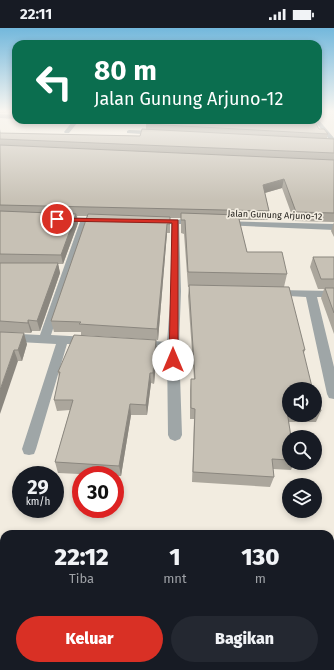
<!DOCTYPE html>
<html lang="id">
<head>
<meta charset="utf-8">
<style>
	:root { --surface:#171b24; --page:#242831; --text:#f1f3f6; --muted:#9ea1a6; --accent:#d93025 }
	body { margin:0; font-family:"Fira Sans",sans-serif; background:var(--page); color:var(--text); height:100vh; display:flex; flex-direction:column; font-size:15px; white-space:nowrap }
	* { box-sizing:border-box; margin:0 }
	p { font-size:13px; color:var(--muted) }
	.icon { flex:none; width:22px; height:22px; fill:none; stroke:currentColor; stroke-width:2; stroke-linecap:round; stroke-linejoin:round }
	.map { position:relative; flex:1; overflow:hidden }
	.drawer { position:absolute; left:0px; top:502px; width:334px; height:140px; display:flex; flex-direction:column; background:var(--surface); border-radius:12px 12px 0 0; box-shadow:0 2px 6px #0003 }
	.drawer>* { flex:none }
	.banner { position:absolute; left:12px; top:12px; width:310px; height:84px; border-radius:12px; box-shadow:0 2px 6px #0003; background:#0b6e4f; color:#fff; overflow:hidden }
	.controls { position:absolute; left:282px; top:354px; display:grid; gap:8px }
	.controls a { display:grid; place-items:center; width:40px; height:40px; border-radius:50%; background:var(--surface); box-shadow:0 2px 6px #0003; font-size:20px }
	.speed { position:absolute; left:12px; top:438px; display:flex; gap:8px; font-size:20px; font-weight:700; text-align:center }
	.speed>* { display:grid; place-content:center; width:52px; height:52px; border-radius:50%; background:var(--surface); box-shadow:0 2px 6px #0003; line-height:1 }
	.speed small { font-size:10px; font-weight:400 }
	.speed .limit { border:6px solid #d22; background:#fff; color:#111 }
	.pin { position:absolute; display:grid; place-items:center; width:34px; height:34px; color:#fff; margin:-17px; border:2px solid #fff; border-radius:50%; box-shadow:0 1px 4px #0007 }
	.me { position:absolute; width:44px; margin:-22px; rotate:0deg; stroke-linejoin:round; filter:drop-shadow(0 0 3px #0008) }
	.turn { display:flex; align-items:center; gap:14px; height:84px; padding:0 16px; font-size:18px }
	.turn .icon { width:52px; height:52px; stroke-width:2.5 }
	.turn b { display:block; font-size:28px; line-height:34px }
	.eta { display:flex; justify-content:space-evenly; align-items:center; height:68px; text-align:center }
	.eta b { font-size:24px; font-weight:800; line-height:28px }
	.primary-button { display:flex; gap:8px; margin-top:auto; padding:8px 16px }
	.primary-button a { flex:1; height:46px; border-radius:24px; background:var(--accent); color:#fff; font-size:16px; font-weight:800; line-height:46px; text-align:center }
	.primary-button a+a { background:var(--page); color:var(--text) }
	.status { display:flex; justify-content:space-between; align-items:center; height:28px; padding:0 20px; background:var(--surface); direction:ltr }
	.status svg { height:11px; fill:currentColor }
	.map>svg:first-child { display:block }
</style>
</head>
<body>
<div class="status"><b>22:11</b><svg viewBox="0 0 49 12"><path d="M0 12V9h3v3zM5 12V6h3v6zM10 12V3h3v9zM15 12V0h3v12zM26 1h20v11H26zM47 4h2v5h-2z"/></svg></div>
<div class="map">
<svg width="334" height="642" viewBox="0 0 334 642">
	<rect width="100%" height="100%" fill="#f2ece0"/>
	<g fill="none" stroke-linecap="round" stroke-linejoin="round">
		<!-- minor -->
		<g fill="#9fa6a7" fill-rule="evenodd">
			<path d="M0 86 16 87V91L0 90Z"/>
			<path d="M318 91 334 110V116L332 115 314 92H318Z"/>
			<path d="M69 92H76L78 94 69 105H65L64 104 72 94Z"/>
			<path d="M129 102 156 103 159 105 156 107 127 105V103Z"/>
			<path d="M58 189 101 190 105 192 101 194H88L51 307 88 309 92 310 94 313 92 316H67L36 421 34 426 29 427 24 426 22 421 56 316 0 313V305L40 307 80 194 61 193 57 191Z"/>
			<path d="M150 191 197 192 201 194 197 196H179L181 263 179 318 182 407 180 411 175 413 170 411 168 407 167 322 140 320 136 319 134 316 136 313 140 312 167 314 171 263V196L153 195 149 193Z"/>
			<path d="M220 193 334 196V202L223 197 219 195Z"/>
			<path d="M275 262 334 263V269H317L334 339V371L329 370 327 366 306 269 271 267 270 265 271 263Z"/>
		</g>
	</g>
	<!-- wall -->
	<g fill="#aba69c">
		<path d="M0 83H8L6 85H0Z"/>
		<path d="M146 96 319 101 328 106 327 110 334 111V209L331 203 334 194 294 193 282 160 265 165 269 183 268 192H239L247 224 287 246 284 259 305 322 289 361V387H315V363L321 383 316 394H289V435H294L291 442 273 441 274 449 270 459 192 454 194 391H190V362L191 351H194L188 268 189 259H188L184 206 181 205V190H170V205H167L158 312 81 307V304H54L51 293 87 188H77L78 195 63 236H58L60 245 40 303H32L31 305 0 304V101L1 105 140 108 146 101Z"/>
		<path d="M313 229H334V306L321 270 324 261H318L310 239Z"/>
		<path d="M0 304 27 316 22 333H18Z"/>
		<path d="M156 312 157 323 154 356 151 355 147 387H131L121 448H115V447H101L58 445 55 434 70 382 57 383 54 372 59 349 58 344Z"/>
	</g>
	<!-- shaded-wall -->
	<g fill="#8b877f">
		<path d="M284 151 282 160 261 166 263 157Z"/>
		<path d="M76 186 78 195 63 236 61 227Z"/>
		<path d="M167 196V205L158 312 157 301Z"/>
		<path d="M58 235 60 245 40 303 37 293Z"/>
		<path d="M28 292 32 303 31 305 28 295Z"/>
		<path d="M24 305 27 316 22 333 18 322Z"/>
		<path d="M156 312 157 323 154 356 153 345Z"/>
		<path d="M14 322 18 333 0 386V362Z"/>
		<path d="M150 345 151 355 147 387 146 377Z"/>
		<path d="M130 376 131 387 121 448 119 438Z"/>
	</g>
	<!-- building -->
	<g fill="#c7c1b5" stroke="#8b877f">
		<path d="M149 92H314L319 101H324L328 106 146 96Z"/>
		<path d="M142 101 334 111V125L0 111V105L140 108Z"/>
		<path d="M0 117 334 132V185L296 184 284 151 263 157 269 183 0 177Z"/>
		<path d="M0 183 76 186 61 227 0 226Z"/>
		<path d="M181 185 238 187 247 224H282L287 246 188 244 185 192H181Z"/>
		<path d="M88 186 170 189V196H167L157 301 79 296 81 294 51 293Z"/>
		<path d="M313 229H334V251H321Z"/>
		<path d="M0 235H58L37 293 28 292V295L0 293Z"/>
		<path d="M189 257 289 259 305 322H303L312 359H314V361H289V383H287L291 409H289V432L272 431 274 449 193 444 195 381 191 380V351H195Z"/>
		<path d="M325 260H334V285Z"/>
		<path d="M0 304 24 305 18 322H14L0 362Z"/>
		<path d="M74 307 156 312 153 345H150L146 377 130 376 119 438 55 434 73 372H54L60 344H58Z"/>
		<path d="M315 363 321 383H315Z"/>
	</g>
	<!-- sky -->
	<linearGradient id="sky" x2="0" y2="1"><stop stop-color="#73b8dc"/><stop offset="0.48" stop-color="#f9f6f1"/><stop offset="1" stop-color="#f9f6f1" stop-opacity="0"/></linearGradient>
	<rect width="334" height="173" fill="url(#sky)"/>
	<!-- route -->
	<path fill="#d93025" stroke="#8d1f18" d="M55 190 178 192V332L177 335H170L169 332 172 195 57 193 55 192Z"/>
	<g text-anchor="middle" stroke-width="3.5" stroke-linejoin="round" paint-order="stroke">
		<!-- far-street labels -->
		<g font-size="9" fill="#1c1a16" stroke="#f2ece0">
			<text transform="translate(275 187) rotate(2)" y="3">Jalan Gunung Arjuno-12</text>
		</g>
	</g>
</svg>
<div class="controls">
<a><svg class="icon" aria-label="sound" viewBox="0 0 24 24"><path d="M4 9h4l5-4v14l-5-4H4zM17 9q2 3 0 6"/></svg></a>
<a><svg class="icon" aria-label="search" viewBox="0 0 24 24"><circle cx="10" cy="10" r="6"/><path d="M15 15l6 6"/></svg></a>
<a><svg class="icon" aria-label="layers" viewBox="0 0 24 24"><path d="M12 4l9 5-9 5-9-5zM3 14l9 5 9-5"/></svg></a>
</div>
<div class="speed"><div>29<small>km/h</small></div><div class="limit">30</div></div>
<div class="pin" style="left:57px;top:191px;background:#d93025"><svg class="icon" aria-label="arrive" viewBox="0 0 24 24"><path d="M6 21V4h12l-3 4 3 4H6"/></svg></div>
<svg class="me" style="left:173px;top:332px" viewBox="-20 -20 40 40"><circle r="19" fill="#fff"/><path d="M0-13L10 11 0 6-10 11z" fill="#d93025"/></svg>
<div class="banner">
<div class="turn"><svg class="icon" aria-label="left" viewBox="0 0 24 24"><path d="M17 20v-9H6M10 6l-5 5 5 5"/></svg><div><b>80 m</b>Jalan Gunung Arjuno-12</div></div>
</div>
<section class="drawer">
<div class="eta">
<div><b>22:12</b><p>Tiba</p></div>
<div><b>1</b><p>mnt</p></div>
<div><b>130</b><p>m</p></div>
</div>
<div class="primary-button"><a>Keluar</a><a>Bagikan</a></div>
</section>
</div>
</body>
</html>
